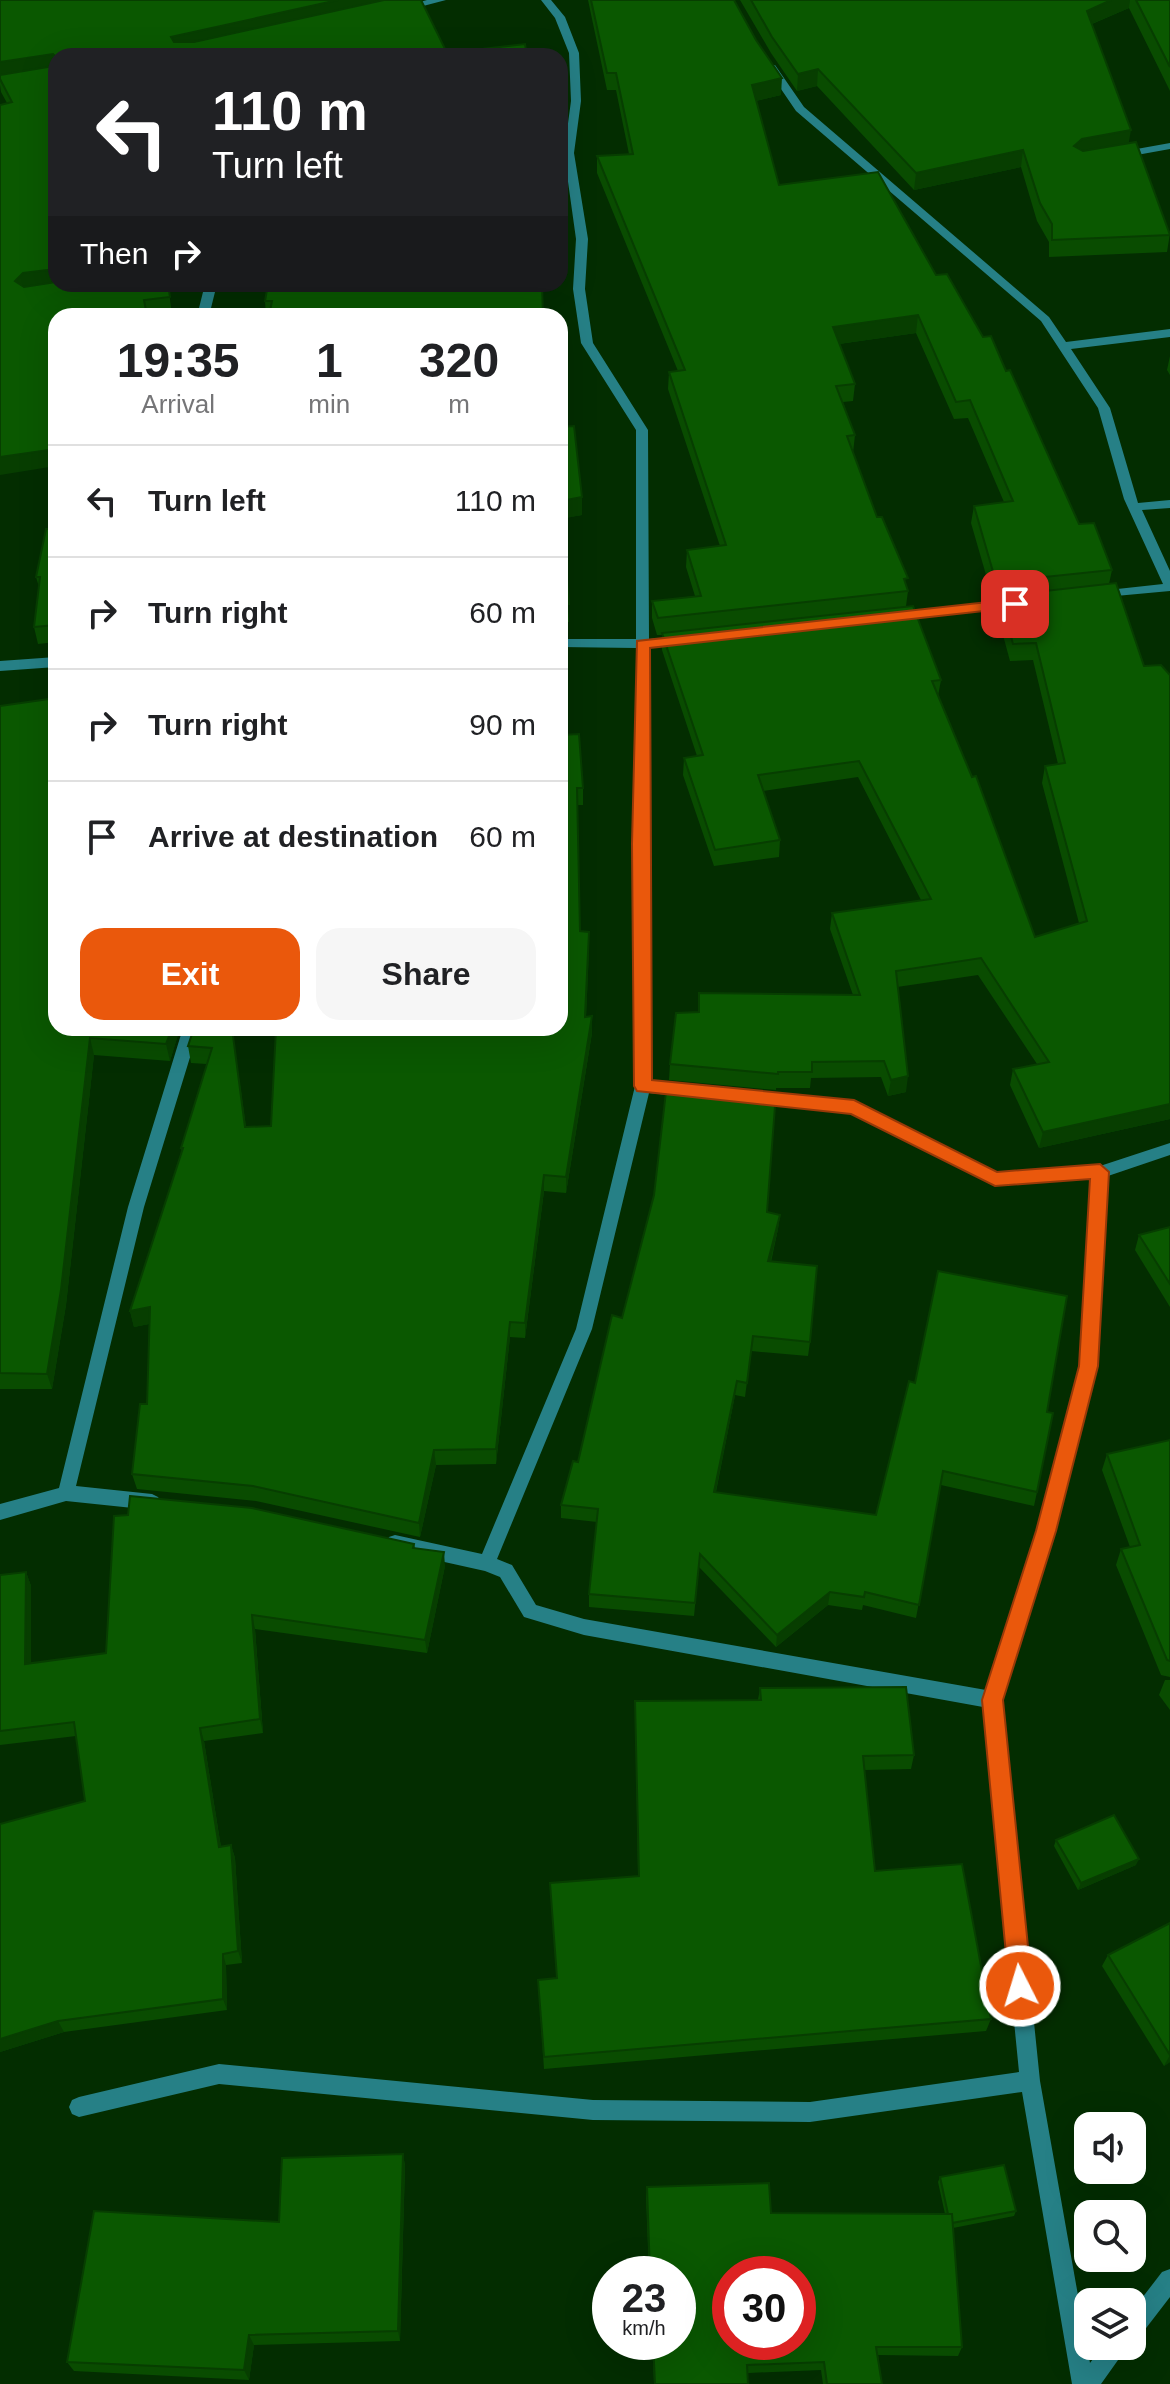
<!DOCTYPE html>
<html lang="en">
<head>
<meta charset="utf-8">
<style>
	:root { --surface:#fff; --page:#f6f6f6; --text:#202124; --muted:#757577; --line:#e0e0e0; --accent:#ea580c }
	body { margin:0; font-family:Helvetica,sans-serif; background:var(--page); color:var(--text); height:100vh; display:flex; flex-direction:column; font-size:30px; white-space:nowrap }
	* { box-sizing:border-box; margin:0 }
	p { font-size:26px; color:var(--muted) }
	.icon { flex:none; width:44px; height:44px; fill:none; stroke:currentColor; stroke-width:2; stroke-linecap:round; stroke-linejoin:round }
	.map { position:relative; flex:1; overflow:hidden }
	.drawer { position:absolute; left:48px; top:308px; width:520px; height:728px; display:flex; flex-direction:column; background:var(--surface); border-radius:24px; box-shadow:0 8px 32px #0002 }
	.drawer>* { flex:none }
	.banner { position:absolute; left:48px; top:48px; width:520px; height:244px; border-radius:24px; box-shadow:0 8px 32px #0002; background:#202124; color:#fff; overflow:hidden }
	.tools { position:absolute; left:1074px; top:2112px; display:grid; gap:16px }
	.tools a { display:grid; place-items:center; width:72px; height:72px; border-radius:16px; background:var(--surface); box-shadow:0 8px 32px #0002; font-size:40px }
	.speed { position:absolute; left:592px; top:2256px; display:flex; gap:16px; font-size:40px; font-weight:700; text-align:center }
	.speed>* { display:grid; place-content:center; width:104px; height:104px; border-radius:50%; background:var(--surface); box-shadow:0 8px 32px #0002; line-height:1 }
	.speed small { font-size:20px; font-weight:400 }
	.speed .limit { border:12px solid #d22; background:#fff; color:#111 }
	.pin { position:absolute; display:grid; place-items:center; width:68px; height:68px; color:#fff; margin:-34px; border-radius:16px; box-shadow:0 4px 12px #0006 }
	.me { position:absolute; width:88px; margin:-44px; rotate:355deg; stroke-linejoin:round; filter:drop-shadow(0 0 6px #0008) }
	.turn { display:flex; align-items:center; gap:28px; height:168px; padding:0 32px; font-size:36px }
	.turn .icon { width:104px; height:104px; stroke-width:2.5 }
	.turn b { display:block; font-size:56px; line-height:68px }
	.then { display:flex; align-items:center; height:76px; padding:0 32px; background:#0003; gap:16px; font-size:30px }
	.eta { display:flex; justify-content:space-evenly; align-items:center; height:136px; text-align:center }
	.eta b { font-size:48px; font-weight:800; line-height:56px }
	.primary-button { display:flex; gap:16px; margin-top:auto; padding:16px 32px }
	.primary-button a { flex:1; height:92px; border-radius:24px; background:var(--accent); color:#fff; font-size:32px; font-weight:800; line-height:92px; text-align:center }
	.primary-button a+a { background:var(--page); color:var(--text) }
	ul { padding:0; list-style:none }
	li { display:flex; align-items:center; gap:24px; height:112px; padding:0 32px; border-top:2px solid var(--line) }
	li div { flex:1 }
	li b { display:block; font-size:30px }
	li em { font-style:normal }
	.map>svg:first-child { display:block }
</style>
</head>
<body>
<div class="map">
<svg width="1170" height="2384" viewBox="0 0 1170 2384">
	<rect width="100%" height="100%" fill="#032d00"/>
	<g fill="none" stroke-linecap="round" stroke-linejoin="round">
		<!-- minor -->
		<g fill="#268086" fill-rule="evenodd">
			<path d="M427 0H446L404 11 399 8Z"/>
			<path d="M541 0H551L565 17 579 53 581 101 574 153 588 239 585 289 593 343 648 430 649 639 682 636 689 640 682 644 649 648 651 1081 689 1085 697 1091 689 1097 649 1093 592 1329 497 1559 512 1565 536 1605 584 1619 986 1690 1037 1531 1081 1366 1092 1179 995 1185 851 1113 756 1103 748 1097 756 1091 860 1103 997 1173 1100 1166 1170 1143V1155L1108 1176 1097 1366 1055 1531 1001 1700 1040 2081 1090 2363 1103 2346H1128L1101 2384H1072L1022 2092 810 2122 593 2120 219 2084 79 2117 72 2114 69 2107 72 2100 79 2097 219 2064 593 2100 810 2102 1019 2072 983 1707 584 1635 524 1617 500 1577 485 1571 395 1551 389 1549 386 1543 389 1537 395 1535 482 1554 576 1329 635 1086 636 648 560 647V639H636V430L581 343 573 289 576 239 564 153 571 101 569 53 555 18Z"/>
			<path d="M767 65H775L804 107 1049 317 1066 342 1170 329V337L1071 349 1110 408 1138 503 1170 500V508L1142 510 1170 571V591L1094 598V592L1099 591 1163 584 1124 499 1098 408 1041 321 796 111 766 67Z"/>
			<path d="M1170 143V149L1120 158 1115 155 1120 152Z"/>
			<path d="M205 284H217L209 316H197Z"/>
			<path d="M1020 599 1027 603 1025 606 896 621 889 617 896 613Z"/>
			<path d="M56 657V667L0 671V661Z"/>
			<path d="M183 1028H199L144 1207 76 1486 152 1494 158 1497 161 1502 158 1507 152 1510 66 1501 0 1520V1504L59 1488 128 1207Z"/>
			<path d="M1170 2269V2297L1140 2336 1132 2339V2311L1162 2272Z"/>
		</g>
	</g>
	<!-- wall -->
	<g fill="#094c00" fill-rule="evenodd">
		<path d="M0 0 447 53 527 56H56V284H168L172 315 160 316H56L7 103 1 92 0 85Z"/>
		<path d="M588 0H734L781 95 756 101 779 185 936 275 1079 524 1112 570 1109 584 1144 666 1170 675V1119L1039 1148 1010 1085 1013 1069 1037 1064 978 975 897 987 906 1092 888 1096 881 1077 811 1078 810 1088H776V1090L669 1080 670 1064 698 1012 699 993 853 995 830 929 832 913 921 900 858 777 763 791 780 840 779 857 714 866 683 775 684 758 697 756 662 650V635H657L652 618V601L695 596 686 567 687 550 720 546 668 389 669 372 678 371 597 173V156L629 154 616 90H607ZM916 333 954 419 968 418 1004 502 974 506 971 523 993 599 1000 598 997 613 1010 661 1033 660 1058 764 1045 766 1042 783 1079 923 1035 937 938 696 941 680 906 606 908 591 877 517 853 453 855 435 843 402 853 401 855 384 839 344Z"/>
		<path d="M740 0H1170V91L1129 8 1092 24 1129 143 1170 233 1167 252 1049 257V242L1037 221 1021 167 914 190 817 86 797 91 771 53Z"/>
		<path d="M265 301 543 316H266Z"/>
		<path d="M1170 356V375L1167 370Z"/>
		<path d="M560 427 582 497V515L563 518 569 622H560Z"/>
		<path d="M56 529V642L38 644 34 627 39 587 36 577Z"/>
		<path d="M0 706 56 1028H180L170 1061 94 1055 66 1305 52 1389H0Z"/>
		<path d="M560 735 583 788V805H577L580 931 589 948 586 1017 592 1016V1033L566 1193 544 1191 525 1338 510 1337 496 1464 436 1465 420 1537 256 1501 137 1489 132 1474 147 1404 149 1324 134 1327 130 1311 182 1153 181 1148 207 1064 191 1063 188 1046 194 1028H232L246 1127 271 1126 560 1028Z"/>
		<path d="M767 1212 780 1215 778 1229 771 1262 810 1342 808 1356 751 1351 745 1397 735 1395 716 1492 876 1515 909 1381 1047 1412 1037 1492 1034 1506 941 1485 916 1618 863 1605 862 1610 828 1605 776 1647 699 1567 694 1616 589 1607V1594L597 1522 561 1518V1505L578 1462 622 1318Z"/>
		<path d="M1170 1227V1307L1135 1250 1139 1235Z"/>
		<path d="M1170 1440V1677L1161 1675 1116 1565 1121 1549 1130 1547 1102 1470 1107 1454Z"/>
		<path d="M414 1544 415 1548 445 1566 427 1653 255 1629 263 1733 204 1741 221 1847 231 1845 235 1858 242 1963 226 1965 227 2010 64 2032 0 2052V1824L85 1801 76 1736 0 1745V1575L26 1572 31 1586V1663L106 1653Z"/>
		<path d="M1165 1680H1170V1710L1159 1695Z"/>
		<path d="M760 1688 914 1755 911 1769 864 1770 875 1871 991 2019 986 2031 544 2069 538 1980 557 1978 550 1883 638 1876 635 1701 758 1700Z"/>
		<path d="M1056 1840 1136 1865 1078 1890 1054 1846Z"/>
		<path d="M1170 1923V2062L1164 2066 1102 1966 1108 1955Z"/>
		<path d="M403 2154 405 2166 400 2341 254 2345 249 2380 74 2371 67 2362 279 2222Z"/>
		<path d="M940 2177 1016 2211 1014 2216 953 2228 962 2347 958 2356 878 2355 882 2384H823L821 2370 748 2373V2384H654L652 2342H678V2274H649L646 2197 647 2187 771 2213 945 2214 938 2182Z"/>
	</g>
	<!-- shaded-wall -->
	<g fill="#073e00">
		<path d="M338 0H413L174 54 171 37Z"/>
		<path d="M1111 0H1130L1129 8 1084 27 1087 11Z"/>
		<path d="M53 54 56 71 0 79V62Z"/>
		<path d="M818 69 817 86 797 91 798 74Z"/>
		<path d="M782 78 781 95 751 102 752 85Z"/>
		<path d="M1131 130 1128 147 1079 156 1074 146 1082 139Z"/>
		<path d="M1023 150 1021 167 914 190 916 173Z"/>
		<path d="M56 269V284L18 298 15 281 23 273Z"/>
		<path d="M918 315 916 333 831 345 833 327Z"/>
		<path d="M56 449V466L0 475V457Z"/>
		<path d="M582 497V515L561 519V501Z"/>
		<path d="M592 1016V1033L566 1193V1177Z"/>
		<path d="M172 1028H180L170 1061 166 1044Z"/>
		<path d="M90 1038 94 1055 66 1305 52 1389 47 1374Z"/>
		<path d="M908 1076 906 1092 888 1096 891 1080Z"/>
		<path d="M1170 1104V1119L1039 1148 1043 1132Z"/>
		<path d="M544 1175V1191L525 1338V1323Z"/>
		<path d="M780 1215 778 1229 767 1276 768 1261Z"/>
		<path d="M150 1307 154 1323 134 1327 130 1311Z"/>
		<path d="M510 1322V1337L496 1464V1449Z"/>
		<path d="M737 1381 735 1395 713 1505 714 1492Z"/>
		<path d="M434 1450 436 1465 420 1537 419 1523Z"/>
		<path d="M444 1552 445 1566 427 1653 425 1640Z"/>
		<path d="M26 1572 31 1586V1677L25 1664Z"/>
		<path d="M830 1592 828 1605 776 1647 777 1635Z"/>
		<path d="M252 1615 255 1629 263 1733 260 1719Z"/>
		<path d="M200 1728 204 1741 223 1860 219 1847Z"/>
		<path d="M231 1845 235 1858 242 1963 238 1951Z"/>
		<path d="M1139 1859 1136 1865 1078 1890 1081 1883Z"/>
		<path d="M223 1954 226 1965 227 2010 223 1999Z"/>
		<path d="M58 2021 64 2032 0 2052V2039Z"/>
		<path d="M1170 2055V2062L1164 2066Z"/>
		<path d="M403 2154 405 2166 400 2341 398 2331Z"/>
		<path d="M249 2335 254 2345 249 2380 244 2370Z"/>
	</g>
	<!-- building -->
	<g fill="#0a5800" stroke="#073e00" stroke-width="2" fill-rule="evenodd">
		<path d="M0 0H338L171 37 174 42H194L384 0H421L447 53 525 44 527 56H56V57L53 54 0 62Z"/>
		<path d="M591 0H734L756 40 782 78 752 85 779 185 878 172 936 275 947 274 983 337 991 336 1006 371 1010 370 1079 524 1094 523 1112 570 996 582 974 506 1013 501 970 400 956 402 918 315 833 327 855 384 836 386 855 435 847 436 877 517H882L908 578 904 579 908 591 658 618 652 601 701 596 687 550 726 545 669 372 685 370 597 156 633 154 616 73H607Z"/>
		<path d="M751 0H1111L1087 11 1131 130 1082 139 1074 146 1083 151 1136 142 1170 235 1052 240V224L1040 203 1023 150 916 173 818 69 798 74 772 37Z"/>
		<path d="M1136 0H1170V67Z"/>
		<path d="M56 57V269L23 273 15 281 24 287 56 282V284H168L170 297 144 300 147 316H56V449L0 457V105L12 102 0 79V75L53 66Z"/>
		<path d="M268 284H542L543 316H269L272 301H265Z"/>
		<path d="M574 426 582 497 561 501 569 604 560 605V427Z"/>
		<path d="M46 529H56V625L34 627 40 577H36Z"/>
		<path d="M1116 583 1144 666 1161 665 1170 675V1104L1043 1132 1013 1069 1049 1062 981 958 896 971 908 1076 891 1080 884 1061 812 1062V1072H778V1074L670 1064 676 1013 699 1012V993L860 995 832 913 931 899 859 761 758 775 780 840 715 850 684 758 703 755 662 633 913 606 941 680 932 681 972 777 976 776 1035 937 1087 921 1045 766 1065 763 1036 643 1013 644 1000 596Z"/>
		<path d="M56 698V1028H172L166 1044 90 1038 61 1290 47 1374 0 1373V706Z"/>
		<path d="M579 734 583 788H577L580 931 589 932 585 1017 592 1016 566 1177 544 1175 525 1323 510 1322 496 1449 434 1450 419 1523 253 1486 132 1474 140 1404H147L150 1307 130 1311 183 1148H181L212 1048 188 1046 194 1028H232L245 1127 271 1126 276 1028H560V735Z"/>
		<path d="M667 1083 776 1093 767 1212 780 1215 768 1261 817 1266 810 1342 753 1336 747 1383 737 1381 714 1492 876 1515 909 1381 915 1383 938 1271 1067 1296 1047 1412 1053 1413 1037 1492 943 1471 919 1605 865 1592 864 1597 830 1592 777 1635 700 1554 695 1603 589 1594 598 1509 561 1505 573 1461 578 1462 612 1315 622 1318 654 1195Z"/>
		<path d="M1170 1227V1284L1139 1235Z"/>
		<path d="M1170 1440V1661L1167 1660 1121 1549 1140 1545 1107 1454Z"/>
		<path d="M130 1496 252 1508 414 1544 413 1548 444 1552 425 1640 252 1615 260 1719 200 1728 219 1847 231 1845 238 1951 223 1954V1999L58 2021 0 2039V1824L85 1801 74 1722 0 1731V1575L26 1572 25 1664 106 1653 114 1516 128 1515Z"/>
		<path d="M906 1687 914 1755 863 1756 875 1871 962 1864 991 2019 544 2057 538 1980 557 1978 550 1883 639 1876 635 1701 761 1700 760 1688Z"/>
		<path d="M1114 1815 1139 1859 1081 1883 1056 1840Z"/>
		<path d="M1170 1923V2055L1108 1955Z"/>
		<path d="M403 2154 398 2331 249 2335 244 2370 67 2362 94 2211 279 2222 282 2158Z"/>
		<path d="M1004 2165 1016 2211 952 2223V2214H948L940 2177Z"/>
		<path d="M769 2183 771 2213 952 2214 962 2347H876L882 2384H827L824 2362 747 2365 748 2384H655L653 2342H678V2274H650L647 2187ZM730 2274H798V2342H730Z"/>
	</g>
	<!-- route -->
	<path fill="#ea580c" stroke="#983908" stroke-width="2" d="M1015 599 1020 601V607L650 648 652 1080 854 1100 997 1172 1100 1164 1109 1172 1098 1366 1056 1531 1003 1700 1032 1986 1028 1993 1020 1997 1012 1993 1009 1986 982 1700 1036 1531 1079 1366 1090 1179 995 1186 851 1114 637 1091 634 1086 632 844 637 641Z"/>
</svg>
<div class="tools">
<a><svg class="icon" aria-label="sound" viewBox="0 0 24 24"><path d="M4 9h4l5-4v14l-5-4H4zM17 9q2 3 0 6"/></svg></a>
<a><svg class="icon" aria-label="search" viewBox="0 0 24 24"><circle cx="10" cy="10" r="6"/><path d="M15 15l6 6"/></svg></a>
<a><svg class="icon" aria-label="layers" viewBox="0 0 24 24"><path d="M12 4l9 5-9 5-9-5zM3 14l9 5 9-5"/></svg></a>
</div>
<div class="speed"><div>23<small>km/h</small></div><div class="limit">30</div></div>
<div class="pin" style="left:1015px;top:604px;background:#d93025"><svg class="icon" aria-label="arrive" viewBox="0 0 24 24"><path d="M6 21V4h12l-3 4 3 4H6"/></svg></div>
<svg class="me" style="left:1020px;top:1986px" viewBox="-20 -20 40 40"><circle r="17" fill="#ea580c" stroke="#fff" stroke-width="3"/><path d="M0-11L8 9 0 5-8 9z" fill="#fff"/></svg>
<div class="banner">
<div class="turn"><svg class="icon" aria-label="left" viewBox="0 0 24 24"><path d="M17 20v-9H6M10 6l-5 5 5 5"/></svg><div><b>110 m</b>Turn left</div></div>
<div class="then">Then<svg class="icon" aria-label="right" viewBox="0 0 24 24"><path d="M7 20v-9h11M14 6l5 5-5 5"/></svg></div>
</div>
<section class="drawer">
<div class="eta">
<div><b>19:35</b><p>Arrival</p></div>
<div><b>1</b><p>min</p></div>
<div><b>320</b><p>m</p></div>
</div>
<ul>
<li><svg class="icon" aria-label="left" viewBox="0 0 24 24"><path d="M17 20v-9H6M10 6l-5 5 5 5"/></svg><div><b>Turn left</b></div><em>110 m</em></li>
<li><svg class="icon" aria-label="right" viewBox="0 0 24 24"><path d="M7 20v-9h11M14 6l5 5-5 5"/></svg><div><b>Turn right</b></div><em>60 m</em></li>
<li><svg class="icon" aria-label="right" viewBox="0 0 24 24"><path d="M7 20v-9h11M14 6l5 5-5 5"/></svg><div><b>Turn right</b></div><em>90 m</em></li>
<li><svg class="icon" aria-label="arrive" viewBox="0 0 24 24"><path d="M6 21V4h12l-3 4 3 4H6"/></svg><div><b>Arrive at destination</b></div><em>60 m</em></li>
</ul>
<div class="primary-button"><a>Exit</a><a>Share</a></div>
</section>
</div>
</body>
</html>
